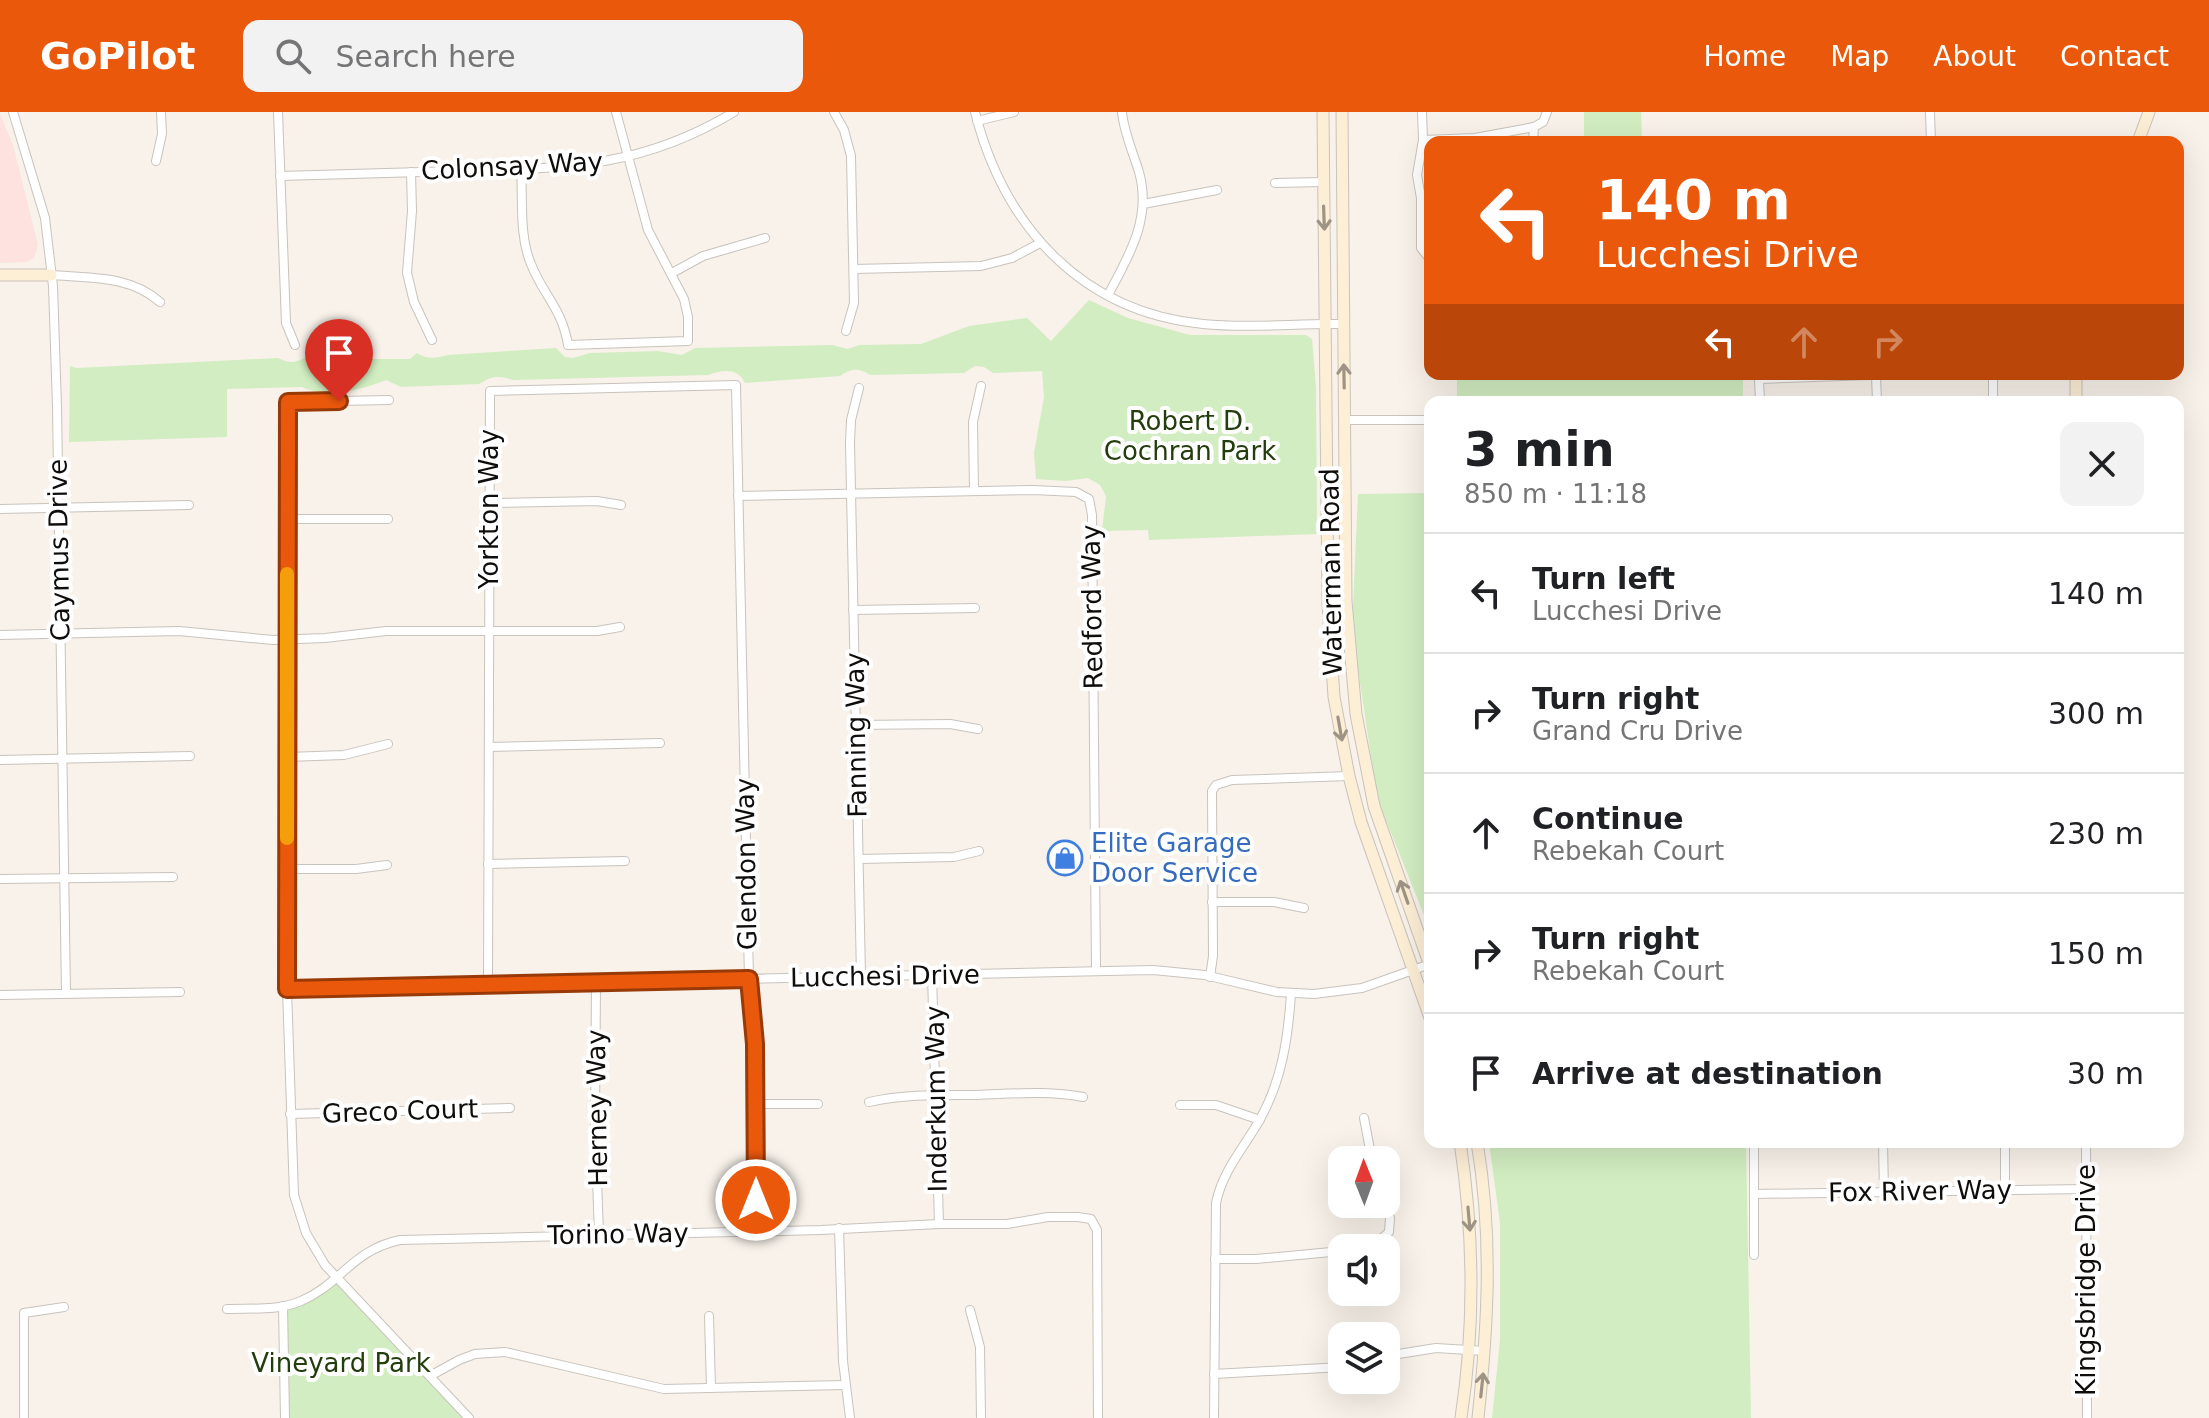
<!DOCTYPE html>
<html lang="en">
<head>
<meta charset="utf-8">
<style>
	:root { --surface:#fff; --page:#f2f2f2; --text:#202124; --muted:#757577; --line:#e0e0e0; --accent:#ea580c }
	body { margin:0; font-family:"DejaVu Sans",sans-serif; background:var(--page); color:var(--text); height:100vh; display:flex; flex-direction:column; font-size:30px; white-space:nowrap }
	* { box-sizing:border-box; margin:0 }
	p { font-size:26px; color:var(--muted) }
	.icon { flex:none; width:44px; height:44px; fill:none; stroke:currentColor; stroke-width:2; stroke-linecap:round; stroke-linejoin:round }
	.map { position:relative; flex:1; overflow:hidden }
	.details { position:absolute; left:1424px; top:284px; width:760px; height:752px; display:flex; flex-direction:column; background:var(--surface); border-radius:16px; box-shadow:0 8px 32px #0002 }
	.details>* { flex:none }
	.hud { position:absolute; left:1424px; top:24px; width:760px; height:244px; border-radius:16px; box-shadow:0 8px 32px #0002; background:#ea580c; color:#fff; overflow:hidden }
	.needle { width:52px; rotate:359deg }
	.fabs { position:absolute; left:1328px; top:1034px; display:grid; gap:16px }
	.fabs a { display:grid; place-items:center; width:72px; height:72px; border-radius:16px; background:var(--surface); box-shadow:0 8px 32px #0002; font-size:40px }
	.pin { position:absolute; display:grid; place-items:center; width:68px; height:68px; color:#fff; margin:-82px -34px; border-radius:50% 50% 50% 0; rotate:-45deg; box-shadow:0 0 8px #0007 }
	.pin .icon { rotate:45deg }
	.me { position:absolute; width:88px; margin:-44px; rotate:0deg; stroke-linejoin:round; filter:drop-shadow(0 0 6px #0008) }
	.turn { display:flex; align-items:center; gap:28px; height:168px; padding:0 40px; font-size:36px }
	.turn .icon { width:104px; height:104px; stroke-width:2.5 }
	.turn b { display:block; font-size:56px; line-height:68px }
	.lanes { display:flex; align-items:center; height:76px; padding:0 40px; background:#0003; justify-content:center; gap:40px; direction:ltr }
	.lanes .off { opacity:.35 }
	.round { display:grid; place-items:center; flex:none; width:84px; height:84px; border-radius:16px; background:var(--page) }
	.overview { display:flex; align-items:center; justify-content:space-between; height:136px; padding:0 40px }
	h1 { font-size:48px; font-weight:700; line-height:60px }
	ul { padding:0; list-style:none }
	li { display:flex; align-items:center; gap:24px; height:120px; padding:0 40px; border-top:2px solid var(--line) }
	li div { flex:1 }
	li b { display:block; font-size:30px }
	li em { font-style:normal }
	header { display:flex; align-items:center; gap:48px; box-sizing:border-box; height:112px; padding:0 40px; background:var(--accent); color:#fff }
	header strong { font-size:38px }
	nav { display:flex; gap:44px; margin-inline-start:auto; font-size:28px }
	.search { width:560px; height:72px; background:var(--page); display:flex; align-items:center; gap:20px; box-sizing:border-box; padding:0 28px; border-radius:16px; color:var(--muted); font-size:30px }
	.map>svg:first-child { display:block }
</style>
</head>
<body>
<header>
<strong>GoPilot</strong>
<div class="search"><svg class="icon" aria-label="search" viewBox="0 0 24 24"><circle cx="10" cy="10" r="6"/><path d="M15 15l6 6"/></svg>Search here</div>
<nav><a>Home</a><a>Map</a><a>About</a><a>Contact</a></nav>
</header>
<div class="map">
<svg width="2209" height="1306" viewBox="0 0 2209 1306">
	<rect width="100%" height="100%" fill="#f8f2ea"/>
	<!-- education -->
	<path fill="#fde2df" d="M0 2 13 33 38 133 34 146 26 150 0 151Z"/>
	<!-- green -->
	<g fill="#d2edc1">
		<path d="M1584 0H1641L1642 30H1584Z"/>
		<path d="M1089 188 1128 206 1190 223H1306L1312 227 1316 275 1317 422 1149 428 1148 418 1102 419 1106 384 1100 373 1088 366 1065 369 1036 367 1034 341 1044 285 1042 259 993 261 984 255 975 254 964 261 870 263C858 255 850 257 840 264L745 271C738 255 721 258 708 263L513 268C499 263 491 264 479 272L401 275 386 268C362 278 326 287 302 275L227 277V325L69 330 70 254 77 256 278 246C290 252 297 251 307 244L312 247H410L417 241C428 248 436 246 448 243L556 236 565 245 573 246 590 241 658 239 682 243 695 236 832 233 848 237 859 233 921 232 969 214 1027 206 1051 229Z"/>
		<rect x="1457" y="262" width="286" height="28"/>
		<path d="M1430 381V818L1377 686 1352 516 1358 382Z"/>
		<path d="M1489 1030H1746L1751 1306H1492L1500 1228V1111Z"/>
		<path d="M336 1165 469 1306H285L283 1194 299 1190Z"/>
	</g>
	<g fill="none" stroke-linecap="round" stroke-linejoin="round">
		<!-- street casing -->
		<g stroke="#c8c3bc" stroke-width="10">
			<g id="street">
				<path d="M13 0 45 106 53 174 57 295 66 881"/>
				<path d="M278 0 286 211 295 233"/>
				<path d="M834 0 844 18 851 44 854 191 846 219"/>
				<path d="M975 0C1004 114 1081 200 1203 212 1250 217 1297 211 1343 212"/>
				<path d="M1422 0 1423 28 1417 63 1421 86V136L1430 147"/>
				<path d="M1930 0 1931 30"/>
				<path d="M977 9 1014 0"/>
				<path d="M1423 28 1475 26 1534 15"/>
				<path d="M1533 30 1534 15 1543 10 1547 0"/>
				<path d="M156 49 162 22 161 0"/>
				<path d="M521 57C523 88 519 124 531 152 543 183 562 196 568 233L688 229V205L684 187 648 118 616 0"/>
				<path d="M411 60 412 99 407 161 414 190 432 228"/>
				<path d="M280 64C339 62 398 61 457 59 563 56 640 57 734 0"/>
				<path d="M1275 71 1323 70"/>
				<path d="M1143 92 1217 78"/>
				<path d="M854 157 981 154 1012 146 1040 131"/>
				<path d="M672 161 703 144 765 126"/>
				<path d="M51 163C89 166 130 163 160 190"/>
				<path d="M1108 183C1129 144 1152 106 1139 60 1133 40 1124 21 1122 0"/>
				<path d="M1993 262V290"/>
				<path d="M1876 263 1877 290"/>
				<path d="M859 276 851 308 850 331 861 864"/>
				<path d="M389 288 288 290 287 877 294 1083 306 1121 325 1153 469 1306"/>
				<path d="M1760 290 1759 267 1897 262"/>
				<path d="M1345 308H1430"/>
				<path d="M974 379 973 310 981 274"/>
				<path d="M738 384 1033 378 1076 380 1089 387 1092 403 1096 859"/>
				<path d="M490 391 597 389 621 393"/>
				<path d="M0 397 189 393"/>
				<path d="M288 407H388"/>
				<path d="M853 498 975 496"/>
				<path d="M0 523 179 519 273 528 325 526 386 519H597L620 515"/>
				<path d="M856 613 950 612 978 617"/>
				<path d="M489 635 660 631"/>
				<path d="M287 645 344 643 388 632"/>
				<path d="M0 648 190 644"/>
				<path d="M859 747 954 745 979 739"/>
				<path d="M488 752 625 749"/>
				<path d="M287 757H356L387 753"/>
				<path d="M0 767 173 765"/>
				<path d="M1212 790H1274L1304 796"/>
				<path d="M932 862 939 1112"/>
				<path d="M1210 865 1213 844 1212 679 1216 673 1232 668 1349 664"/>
				<path d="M596 870 595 1012 599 1122"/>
				<path d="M488 873 490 279 736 273 749 867 755 932 756 1120"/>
				<path d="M287 877 1153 858 1205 863 1277 880 1314 882 1362 876 1430 852"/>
				<path d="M0 883 180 880"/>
				<path d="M869 990C904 982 940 983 976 983 1011 982 1048 978 1083 985"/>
				<path d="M756 992H818"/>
				<path d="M1180 993H1216L1260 1008"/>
				<path d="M290 1002 510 996"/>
				<path d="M1364 1006 1372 1048"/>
				<path d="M1754 1030V1143"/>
				<path d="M1883 1030 1884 1080"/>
				<path d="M2005 1030V1078"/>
				<path d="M2086 1030 2087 1306"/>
				<path d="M1754 1082 2087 1077"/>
				<path d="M839 1116 843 1249 850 1306"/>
				<path d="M1354 1136 1380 1128 1389 1120 1390 1106 1385 1092"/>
				<path d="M1215 1147H1256L1342 1139"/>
				<path d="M283 1194 285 1306"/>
				<path d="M227 1197C251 1196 278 1199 301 1189 341 1172 352 1138 400 1128L821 1118 939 1112H1007L1048 1105H1078L1091 1107 1097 1118 1098 1306"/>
				<path d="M970 1198 980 1235 981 1306"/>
				<path d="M709 1204 711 1276"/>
				<path d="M1386 1244 1436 1236 1485 1239"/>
				<path d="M1214 1262 1342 1255"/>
				<path d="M430 1264 459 1248 475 1242 505 1240 664 1277 845 1273"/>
				<path d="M24 1306V1201L64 1195"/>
				<path d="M1214 1306 1216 1091C1223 1058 1243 1037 1259 1009 1282 969 1288 926 1291 882"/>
			</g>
		</g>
		<!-- secondary casing -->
		<g stroke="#c8c3bc" stroke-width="13">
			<g id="secondary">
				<path d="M1323 0 1328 492 1334 585 1349 664 1361 710 1430 906"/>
				<path d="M1342 0 1346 489 1356 602 1374 694 1430 854"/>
				<path d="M2138 30 2149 0"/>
				<path d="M0 163H51"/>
				<path d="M2076 262V290"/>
				<path d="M1460 1030C1474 1122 1475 1214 1461 1306"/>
				<path d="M1477 1030C1493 1125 1488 1211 1478 1306"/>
			</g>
		</g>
		<!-- street -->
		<use href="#street" stroke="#fff" stroke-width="8"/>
		<!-- secondary -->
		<use href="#secondary" stroke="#fdeed6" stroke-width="11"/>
	</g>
	<!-- one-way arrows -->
	<defs><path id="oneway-shaft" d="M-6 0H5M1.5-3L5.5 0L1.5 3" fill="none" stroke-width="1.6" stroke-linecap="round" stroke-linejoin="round" transform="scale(2)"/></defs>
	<g stroke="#9e9485">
		<use href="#oneway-shaft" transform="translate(1324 106) rotate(88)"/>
		<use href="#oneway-shaft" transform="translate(1344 264) rotate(-91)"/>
		<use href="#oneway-shaft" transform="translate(1340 617) rotate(80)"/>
		<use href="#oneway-shaft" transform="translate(1404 780) rotate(-109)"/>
		<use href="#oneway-shaft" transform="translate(1469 1107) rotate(85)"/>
		<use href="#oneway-shaft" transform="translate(1482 1273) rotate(-84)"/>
	</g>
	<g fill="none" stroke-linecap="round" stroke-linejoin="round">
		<!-- route casing -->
		<g stroke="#983908" stroke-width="20">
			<path id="route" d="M339 289 288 290 287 877 749 867 755 932 756 1088"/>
		</g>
		<!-- route -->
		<use href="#route" stroke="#ea580c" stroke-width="14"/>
		<!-- slow -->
		<path stroke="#f59e0b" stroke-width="14" d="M287 726V462"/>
	</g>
	<!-- icons -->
	<defs>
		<g id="shop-ring" transform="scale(1.8)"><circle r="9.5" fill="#fff" stroke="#3f7fe0" stroke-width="1.5"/><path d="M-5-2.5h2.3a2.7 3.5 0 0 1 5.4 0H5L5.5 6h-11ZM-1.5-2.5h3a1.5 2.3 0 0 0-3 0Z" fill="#3f7fe0"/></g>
	</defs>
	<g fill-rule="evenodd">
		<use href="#shop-ring" x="1065" y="746"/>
	</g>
	<g text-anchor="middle" stroke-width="8" stroke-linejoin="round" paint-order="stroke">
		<!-- street labels -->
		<g font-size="26" fill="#0f0d0b" stroke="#fff">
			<text transform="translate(512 54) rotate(-3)" y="9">Colonsay Way</text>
			<text transform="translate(489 397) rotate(-90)" y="9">Yorkton Way</text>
			<text transform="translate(59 438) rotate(-91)" y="9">Caymus Drive</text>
			<text transform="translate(1331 460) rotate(-91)" y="9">Waterman Road</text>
			<text transform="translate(1092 495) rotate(-91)" y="9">Redford Way</text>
			<text transform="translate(856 623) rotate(-91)" y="9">Fanning Way</text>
			<text transform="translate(746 752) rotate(-91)" y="9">Glendon Way</text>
			<text transform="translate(885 864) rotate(-1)" y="9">Lucchesi Drive</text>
			<text transform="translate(936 987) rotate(-91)" y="9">Inderkum Way</text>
			<text transform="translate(597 996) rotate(-91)" y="9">Herney Way</text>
			<text transform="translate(400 999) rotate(-2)" y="9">Greco Court</text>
			<text transform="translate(1920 1079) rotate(-1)" y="9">Fox River Way</text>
			<text transform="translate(618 1122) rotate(-1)" y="9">Torino Way</text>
			<text transform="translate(2086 1168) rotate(-90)" y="9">Kingsbridge Drive</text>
		</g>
		<!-- park labels -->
		<g font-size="26" fill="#233d0d" stroke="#fff">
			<text x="1190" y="318">Robert D.<tspan x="1190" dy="30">Cochran Park</tspan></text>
			<text x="341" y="1260">Vineyard Park</text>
		</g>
		<!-- shop labels -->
		<g font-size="26" fill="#366cbe" stroke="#fff" text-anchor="start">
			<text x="1091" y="740">Elite Garage<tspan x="1091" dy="30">Door Service</tspan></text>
		</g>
	</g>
</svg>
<div class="fabs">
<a><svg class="needle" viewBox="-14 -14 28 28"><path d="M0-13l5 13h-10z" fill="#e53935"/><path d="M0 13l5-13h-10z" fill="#757577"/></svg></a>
<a><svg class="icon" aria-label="sound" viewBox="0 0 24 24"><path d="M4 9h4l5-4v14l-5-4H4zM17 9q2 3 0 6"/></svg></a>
<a><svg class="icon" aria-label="layers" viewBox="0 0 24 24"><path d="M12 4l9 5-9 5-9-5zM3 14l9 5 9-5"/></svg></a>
</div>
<div class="pin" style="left:339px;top:289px;background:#d93025"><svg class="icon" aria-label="arrive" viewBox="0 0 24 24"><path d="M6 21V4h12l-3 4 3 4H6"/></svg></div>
<svg class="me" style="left:756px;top:1088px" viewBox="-20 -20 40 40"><circle r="17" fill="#ea580c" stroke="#fff" stroke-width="3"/><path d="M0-11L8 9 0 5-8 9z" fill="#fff"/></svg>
<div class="hud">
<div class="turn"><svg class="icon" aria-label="left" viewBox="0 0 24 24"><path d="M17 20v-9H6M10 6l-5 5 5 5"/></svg><div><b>140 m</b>Lucchesi Drive</div></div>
<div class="lanes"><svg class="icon" aria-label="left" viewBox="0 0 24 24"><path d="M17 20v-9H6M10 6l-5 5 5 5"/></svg><svg class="icon off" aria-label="ahead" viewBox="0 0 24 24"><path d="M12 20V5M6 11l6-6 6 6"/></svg><svg class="icon off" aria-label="right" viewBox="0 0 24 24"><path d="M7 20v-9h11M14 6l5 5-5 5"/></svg></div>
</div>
<section class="details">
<div class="overview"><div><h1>3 min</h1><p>850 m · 11:18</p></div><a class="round"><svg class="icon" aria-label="close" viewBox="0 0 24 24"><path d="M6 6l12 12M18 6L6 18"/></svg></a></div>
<ul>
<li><svg class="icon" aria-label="left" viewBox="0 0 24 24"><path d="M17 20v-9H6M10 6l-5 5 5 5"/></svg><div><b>Turn left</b><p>Lucchesi Drive</p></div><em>140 m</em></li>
<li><svg class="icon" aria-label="right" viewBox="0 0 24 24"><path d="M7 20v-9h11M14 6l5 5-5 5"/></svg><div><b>Turn right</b><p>Grand Cru Drive</p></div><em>300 m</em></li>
<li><svg class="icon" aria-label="ahead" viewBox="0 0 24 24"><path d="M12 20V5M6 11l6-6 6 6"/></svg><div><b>Continue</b><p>Rebekah Court</p></div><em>230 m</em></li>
<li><svg class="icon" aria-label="right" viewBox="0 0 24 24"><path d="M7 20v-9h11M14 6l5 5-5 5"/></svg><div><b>Turn right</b><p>Rebekah Court</p></div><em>150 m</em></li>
<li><svg class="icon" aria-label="arrive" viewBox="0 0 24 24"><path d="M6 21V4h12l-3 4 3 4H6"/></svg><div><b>Arrive at destination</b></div><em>30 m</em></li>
</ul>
</section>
</div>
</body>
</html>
